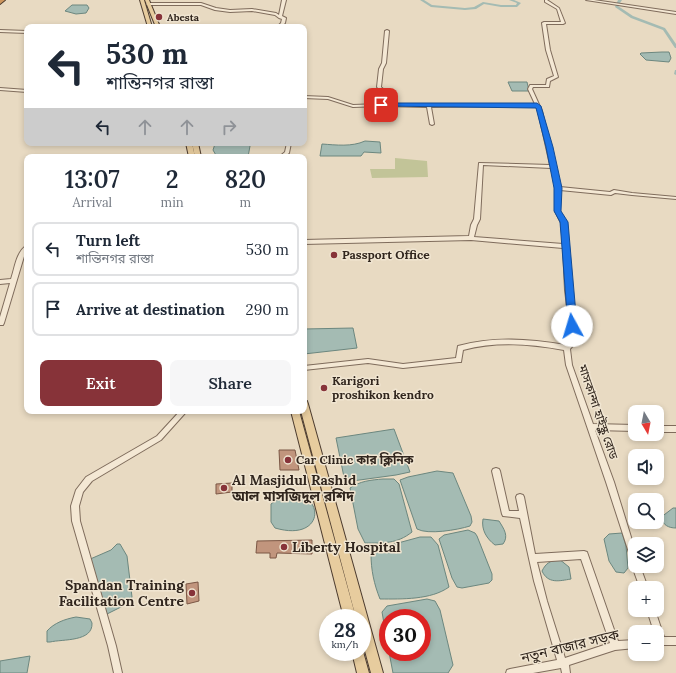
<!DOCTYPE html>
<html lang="en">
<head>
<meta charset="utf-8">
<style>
	:root { --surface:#fff; --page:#f6f6f7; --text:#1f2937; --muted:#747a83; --line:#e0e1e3; --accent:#873339 }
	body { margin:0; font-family:Lora,"Noto Sans Bengali",serif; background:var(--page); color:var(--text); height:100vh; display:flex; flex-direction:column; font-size:15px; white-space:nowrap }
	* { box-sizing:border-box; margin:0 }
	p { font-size:13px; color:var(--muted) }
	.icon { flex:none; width:22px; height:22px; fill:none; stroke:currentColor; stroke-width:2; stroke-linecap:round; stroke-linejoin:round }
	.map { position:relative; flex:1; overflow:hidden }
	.details { position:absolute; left:24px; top:154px; width:283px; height:260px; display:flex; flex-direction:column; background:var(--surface); border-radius:8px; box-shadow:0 2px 6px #0003 }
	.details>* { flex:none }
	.banner { position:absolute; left:24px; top:24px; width:283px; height:122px; border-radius:8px; box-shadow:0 2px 6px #0003; background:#fff; color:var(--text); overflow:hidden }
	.needle { width:26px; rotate:170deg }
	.fabs { position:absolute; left:628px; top:405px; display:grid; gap:8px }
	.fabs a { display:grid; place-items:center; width:36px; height:36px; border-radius:8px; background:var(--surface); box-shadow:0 2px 6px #0003; font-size:20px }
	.speed { position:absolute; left:319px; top:609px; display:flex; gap:8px; font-size:20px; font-weight:700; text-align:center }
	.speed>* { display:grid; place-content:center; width:52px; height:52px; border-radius:50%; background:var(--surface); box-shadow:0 2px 6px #0003; line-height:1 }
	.speed small { font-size:10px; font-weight:400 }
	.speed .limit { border:6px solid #d22; background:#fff; color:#111 }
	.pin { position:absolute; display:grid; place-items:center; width:34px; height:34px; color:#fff; margin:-17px; border-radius:8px; box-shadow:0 2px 6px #0006 }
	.me { position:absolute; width:44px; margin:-22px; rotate:354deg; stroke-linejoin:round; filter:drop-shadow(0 0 3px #0008) }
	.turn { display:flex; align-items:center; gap:14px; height:84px; padding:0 16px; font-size:18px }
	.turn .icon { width:52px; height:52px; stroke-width:2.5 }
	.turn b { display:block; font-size:28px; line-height:34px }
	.lanes { display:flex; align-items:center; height:38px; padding:0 16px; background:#0003; justify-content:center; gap:20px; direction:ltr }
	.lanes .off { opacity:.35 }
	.eta { display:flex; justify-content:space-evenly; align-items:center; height:68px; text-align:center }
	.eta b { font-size:24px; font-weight:600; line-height:28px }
	.cta { display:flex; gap:8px; margin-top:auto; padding:8px 16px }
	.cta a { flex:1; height:46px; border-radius:8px; background:var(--accent); color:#fff; font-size:16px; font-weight:600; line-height:46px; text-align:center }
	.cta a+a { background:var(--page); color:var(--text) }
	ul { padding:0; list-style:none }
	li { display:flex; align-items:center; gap:12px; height:54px; margin:0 8px 6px; padding:0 8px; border:2px solid var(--line); border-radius:8px }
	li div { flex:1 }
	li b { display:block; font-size:15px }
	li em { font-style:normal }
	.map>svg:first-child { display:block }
</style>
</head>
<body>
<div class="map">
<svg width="676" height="673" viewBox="0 0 676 673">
	<rect width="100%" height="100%" fill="#e8dac2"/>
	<!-- green -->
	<path fill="#c2c498" d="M395 158 427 161 428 177 372 178 370 169H395Z"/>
	<!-- water -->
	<g fill="#a4bbb3" stroke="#6c877f">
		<path d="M72 5H87L89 8 86 13 76 14 65 11Z"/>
		<path d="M662 52H669L671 58 669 62 646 60 640 54 641 53Z"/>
		<path d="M508 82H527L529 91H512Z"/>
		<path d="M365 141 380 142 381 153 364 152 361 156H320L322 144C336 145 352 147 365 141Z"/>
		<path d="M228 143H248L250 146 248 157H217L213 150 215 144Z"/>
		<path d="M353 328 357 348 304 354V329Z"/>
		<path d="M394 429 410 472 396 475 345 482 336 438Z"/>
		<path d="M437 471 453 473 471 516 472 522 470 526C457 530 428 535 417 529L400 480 408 477Z"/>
		<path d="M383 479H394L399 484 412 532C397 544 383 543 365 543L358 529 350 488C360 481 371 480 383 479Z"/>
		<path d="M295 495C325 497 323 542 275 528L271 522V504L275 501Z"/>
		<path d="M673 508H676V528C668 528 664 525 660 518Z"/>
		<path d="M483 519 499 521C504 529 509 536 503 544L495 545C487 539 481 530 483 519Z"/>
		<path d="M468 530 475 533 477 536 492 574V580L489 583 462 588 457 587 452 578 439 539 444 535Z"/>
		<path d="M622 533 626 546 628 568 624 573 616 572 609 561 604 539 609 534Z"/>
		<path d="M420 537H431L438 545 449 587C431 600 402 599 380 599 374 584 371 570 371 554L376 549Z"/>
		<path d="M117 544H120L127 556 132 597 129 603 107 614 88 560 111 550Z"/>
		<path d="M559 559 569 567 571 579C559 581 548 584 542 571 546 563 550 561 559 559Z"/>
		<path d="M427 599 435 601 440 610 453 665 448 673H393L389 652H422V618H388V646L382 612 387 606Z"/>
		<path d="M76 617 90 619 92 623C93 642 63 639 50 642H47V631C54 623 65 619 76 617Z"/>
		<path d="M30 656 27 673H0V661Z"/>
	</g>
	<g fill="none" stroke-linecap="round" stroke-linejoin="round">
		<!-- canal -->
		<g fill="#a4bbb3" fill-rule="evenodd">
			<path d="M420 0H424L432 5 465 8 474 7 483 2 501 5H516L517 3 509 0H514L521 3 517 7H501L484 4 476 9 465 10 431 7Z"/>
			<path d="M618 0H622L618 6 633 16 665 28 676 44V48H675L663 30 631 18 615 7Z"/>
			<path d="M675 70H676V75L674 74Z"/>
		</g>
	</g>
	<!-- building -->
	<g fill="#c1957d" stroke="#7b5745">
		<path d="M279 450H295L299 470H280Z"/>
		<path d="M232 483V492L216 494V484Z"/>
		<path d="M312 540V554L277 553 276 558H270V553H256L257 541Z"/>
		<path d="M198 582 199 601 187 604 186 584Z"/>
	</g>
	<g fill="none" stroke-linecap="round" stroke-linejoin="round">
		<!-- minor casing -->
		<g stroke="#7f6c5c" stroke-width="2">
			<g id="minor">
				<path d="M282 0H286L282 16 286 18 285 23 281 27H277L281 23 282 19 279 18 275 15 252 11 230 12 215 10 201 5H148L146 4 148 3H201L216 8 230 10 252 9 276 13 279 15Z"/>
				<path d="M545 0H547L559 8 565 23 563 24H546L550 50 558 77 550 81 549 87H533L532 89 542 111 555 166 556 167V168L560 187 610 192 614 190 632 193 676 197V199L632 195 615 193 611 195 560 190 559 211 567 223 571 290 577 341 570 349 572 365 593 424 635 425V431L595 430 614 482 635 550V566H640L648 588H640L632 566 633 565 606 482 566 365 564 350C530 344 497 341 463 350L461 362H459L403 368 368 363 304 370V366L368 359 403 364 456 358 458 346C494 336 529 339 566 345L571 340 565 290 563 248 471 240 304 244V240L469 236 471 225 474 219 479 163 550 165 538 111 536 106 431 107 434 124 432 125 430 124 427 107 381 106 353 107 328 99 304 98V96L328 97 353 105 379 104 381 91 377 87 379 69 382 63 385 31 387 30 389 31 386 63 383 69 381 87 385 91 383 104 427 105 429 104 431 105 535 104 528 89 530 85H546L547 79 554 76 546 50 542 23 544 22H561L557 9 545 2ZM483 165 551 168 556 188 555 211 561 223 563 244 474 237 477 225 480 219Z"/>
				<path d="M586 0H594L676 12V14Z"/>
				<path d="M0 30 27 31V33L0 32Z"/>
				<path d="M0 88 27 90V92L0 90Z"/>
				<path d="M287 143H291L289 153 284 157H279L285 152Z"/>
				<path d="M27 245V250L25 253 4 323 3 325H0V317L10 283 0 284V280L11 279C15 268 16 252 27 245Z"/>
				<path d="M180 411H187L161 440 92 481 83 492 79 506 80 521 116 646 122 673H114L108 646 72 521 71 506 76 490 86 477 157 436Z"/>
				<rect x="657" y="426" width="19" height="6"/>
				<path d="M496 468 499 469 500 471 509 511H519L516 497 517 495 520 494 523 495 524 497 535 554 584 551 587 552 618 641 635 640V648L615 650 569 665 570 673H562L561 668 533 673H506L507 670 510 669 557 660 534 581 520 518 503 516 502 514 492 471 493 469ZM581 559 610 643 565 658 547 601 537 562Z"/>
				<path d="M647 610H655L664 637H676V645H657V632H654Z"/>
			</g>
		</g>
		<!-- major casing -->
		<g stroke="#4d3c2f" stroke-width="2">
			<g id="major">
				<path d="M140 0H144L152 27H148Z"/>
				<path d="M145 0H149L160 27H156Z"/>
				<path d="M186 143H192L195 157H189Z"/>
				<path d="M192 143H198L201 157H195Z"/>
				<path d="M304 400 307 401 308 404 383 673H371L362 640V618H356L301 411H304Z"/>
				<path d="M291 411H299L356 618H344Z"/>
				<path d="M362 648 369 673H357L352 652H362Z"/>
			</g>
		</g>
		<!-- highway casing -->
		<g stroke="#4d3c2f" stroke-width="2">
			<path id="highway" d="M0 0H5L0 4Z"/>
		</g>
		<!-- minor -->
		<use href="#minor" fill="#f4e8d4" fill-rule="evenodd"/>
		<!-- major -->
		<use href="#major" fill="#e7cc9e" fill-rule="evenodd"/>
		<!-- highway -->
		<use href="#highway" fill="#cd955c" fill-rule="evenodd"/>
	</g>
	<!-- route -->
	<path fill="#1a73e8" stroke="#114b97" d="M379 103H537L541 106 553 147 562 188 561 211 568 222 577 326 575 328 572 329 568 326 560 222 554 211V188L546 147 536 108 381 106 378 105Z"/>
	<!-- markers -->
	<g fill="#873339" stroke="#f0e5d1" stroke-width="1.5">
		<circle cx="159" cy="17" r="4"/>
		<circle cx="334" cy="255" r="4"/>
		<circle cx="324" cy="388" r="4"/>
		<circle cx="288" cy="460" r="4"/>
		<circle cx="224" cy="488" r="4"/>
		<circle cx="284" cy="547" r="4"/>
		<circle cx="192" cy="593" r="4"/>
	</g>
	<g text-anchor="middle" stroke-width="3" stroke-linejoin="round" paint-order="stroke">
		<!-- far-poi labels -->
		<g font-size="10" font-weight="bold" fill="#31261e" stroke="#f0e5d1" text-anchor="start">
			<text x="167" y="21">Abesta</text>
		</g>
		<!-- poi labels -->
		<g font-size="12" font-weight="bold" fill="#31261e" stroke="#f0e5d1" text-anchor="start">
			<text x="342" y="259">Passport Office</text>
			<text x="332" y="385">Karigori<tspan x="332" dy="14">proshikon kendro</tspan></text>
			<text x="296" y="464">Car Clinic কার ক্লিনিক</text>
		</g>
		<!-- street labels -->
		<g font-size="12" fill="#31261e" stroke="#f0e5d1">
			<text transform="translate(598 412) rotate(71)" y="4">মাসকান্দা হাইস্কুল রোড</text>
		</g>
		<!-- near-poi labels -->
		<g font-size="14" font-weight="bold" fill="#31261e" stroke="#f0e5d1" text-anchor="start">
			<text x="232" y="485">Al Masjidul Rashid<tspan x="232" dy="16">আল মাসজিদুল রশিদ</tspan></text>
			<text x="292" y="552">Liberty Hospital</text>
			<text x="184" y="590" text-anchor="end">Spandan Training<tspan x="184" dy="16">Facilitation Centre</tspan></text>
		</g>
		<!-- near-street labels -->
		<g font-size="14" fill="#31261e" stroke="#f0e5d1">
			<text transform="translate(570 646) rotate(-14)" y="5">নতুন বাজার সড়ক</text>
		</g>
	</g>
</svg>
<div class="fabs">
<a><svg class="needle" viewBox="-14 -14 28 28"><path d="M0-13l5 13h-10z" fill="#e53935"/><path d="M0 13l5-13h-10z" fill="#747a83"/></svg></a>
<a><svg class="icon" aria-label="sound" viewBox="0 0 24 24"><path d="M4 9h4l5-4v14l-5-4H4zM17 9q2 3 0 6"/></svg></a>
<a><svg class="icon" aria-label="search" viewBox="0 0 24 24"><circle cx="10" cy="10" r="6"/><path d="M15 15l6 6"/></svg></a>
<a><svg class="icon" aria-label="layers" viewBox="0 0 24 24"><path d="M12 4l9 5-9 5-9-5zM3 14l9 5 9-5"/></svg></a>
<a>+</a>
<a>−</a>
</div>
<div class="speed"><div>28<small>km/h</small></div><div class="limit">30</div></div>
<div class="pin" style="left:381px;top:105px;background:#d93025"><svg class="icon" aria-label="arrive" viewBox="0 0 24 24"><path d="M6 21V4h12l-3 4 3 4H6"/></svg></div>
<svg class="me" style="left:572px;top:326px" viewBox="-20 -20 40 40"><circle r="19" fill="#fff"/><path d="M0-13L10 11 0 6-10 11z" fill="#1a73e8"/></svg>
<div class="banner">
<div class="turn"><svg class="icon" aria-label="left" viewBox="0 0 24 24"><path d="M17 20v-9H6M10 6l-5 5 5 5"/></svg><div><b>530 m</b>শান্তিনগর রাস্তা</div></div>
<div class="lanes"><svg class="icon" aria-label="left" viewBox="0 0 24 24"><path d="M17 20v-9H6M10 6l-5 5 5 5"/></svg><svg class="icon off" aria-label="ahead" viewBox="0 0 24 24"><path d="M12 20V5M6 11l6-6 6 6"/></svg><svg class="icon off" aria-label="ahead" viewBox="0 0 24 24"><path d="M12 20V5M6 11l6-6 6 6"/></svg><svg class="icon off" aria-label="right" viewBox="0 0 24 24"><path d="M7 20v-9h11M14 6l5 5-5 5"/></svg></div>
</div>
<section class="details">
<div class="eta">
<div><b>13:07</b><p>Arrival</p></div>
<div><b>2</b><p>min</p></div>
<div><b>820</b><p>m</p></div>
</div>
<ul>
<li><svg class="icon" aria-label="left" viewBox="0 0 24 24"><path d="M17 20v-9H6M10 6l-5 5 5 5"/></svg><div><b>Turn left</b><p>শান্তিনগর রাস্তা</p></div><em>530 m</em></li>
<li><svg class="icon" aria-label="arrive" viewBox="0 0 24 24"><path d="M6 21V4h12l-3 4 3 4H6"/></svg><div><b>Arrive at destination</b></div><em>290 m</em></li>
</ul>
<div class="cta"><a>Exit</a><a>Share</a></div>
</section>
</div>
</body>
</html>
